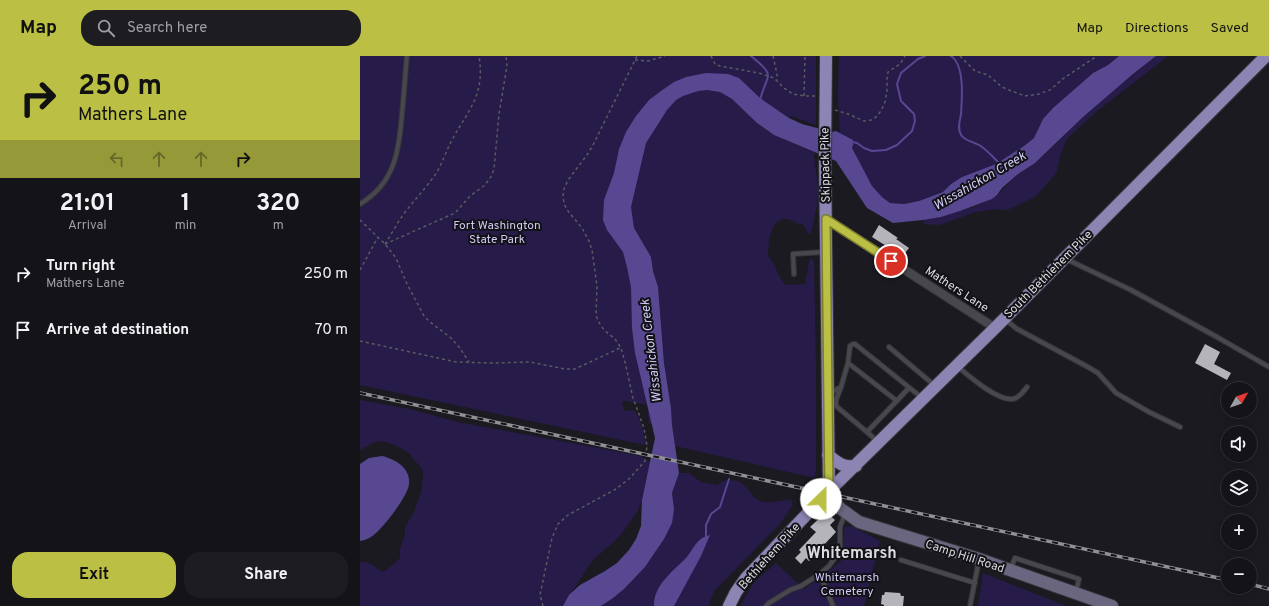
<!DOCTYPE html>
<html lang="en">
<head>
<meta charset="utf-8">
<style>
	:root { --surface:#141418; --page:#1d1d21; --text:#f1f3f6; --muted:#9d9ea2; --line:#333337; --accent:#bbc045 }
	body { margin:0; font-family:Overpass,sans-serif; background:var(--page); color:var(--text); height:100vh; display:flex; flex-direction:column; font-size:15px; white-space:nowrap }
	* { box-sizing:border-box; margin:0 }
	p { font-size:13px; color:var(--muted) }
	.icon { flex:none; width:22px; height:22px; fill:none; stroke:currentColor; stroke-width:2; stroke-linecap:round; stroke-linejoin:round }
	.map { position:relative; flex:1; overflow:hidden }
	.sheet { display:flex; flex-direction:column; background:var(--surface); width:360px }
	.sheet>* { flex:none }
	.hud { background:#bbc045; color:#111; overflow:hidden }
	.needle { width:26px; rotate:50deg }
	.controls { position:absolute; left:861px; top:326px; display:grid; gap:8px }
	.controls a { display:grid; place-items:center; width:36px; height:36px; border-radius:50%; background:var(--surface); box-shadow:0 2px 10px #0003,0 0 0 1px var(--line); font-size:20px }
	.pin { position:absolute; display:grid; place-items:center; width:34px; height:34px; color:#fff; margin:-17px; border:2px solid #fff; border-radius:50%; box-shadow:0 1px 4px #0007 }
	.me { position:absolute; width:44px; margin:-22px; rotate:23deg; stroke-linejoin:round; filter:drop-shadow(0 0 3px #0008) }
	.turn { display:flex; align-items:center; gap:14px; height:84px; padding:0 12px; font-size:18px }
	.turn .icon { width:52px; height:52px; stroke-width:2.5 }
	.turn b { display:block; font-size:28px; line-height:34px }
	.lanes { display:flex; align-items:center; height:38px; padding:0 12px; background:#0003; justify-content:center; gap:20px; direction:ltr }
	.lanes .off { opacity:.35 }
	.eta { display:flex; justify-content:space-evenly; align-items:center; height:68px; text-align:center }
	.eta b { font-size:24px; font-weight:700; line-height:28px }
	.action { display:flex; gap:8px; margin-top:auto; padding:8px 12px }
	.action a { flex:1; height:46px; border-radius:16px; background:var(--accent); color:#111; font-size:16px; font-weight:700; line-height:46px; text-align:center }
	.action a+a { background:var(--page); color:var(--text) }
	ul { padding:0; list-style:none }
	li { display:flex; align-items:center; gap:12px; height:56px; padding:0 12px }
	li div { flex:1 }
	li b { display:block; font-size:15px }
	li em { font-style:normal }
	header { display:flex; align-items:center; gap:24px; box-sizing:border-box; height:56px; padding:0 20px; background:var(--accent); color:#111 }
	header strong { font-size:19px }
	nav { display:flex; gap:22px; margin-inline-start:auto; font-size:14px }
	.search { width:280px; height:36px; background:var(--page); display:flex; align-items:center; gap:10px; box-sizing:border-box; padding:0 14px; border-radius:16px; color:var(--muted); font-size:15px }
	main { display:flex; flex:1; min-height:0 }
	.map>svg:first-child { display:block }
</style>
</head>
<body>
<header>
<strong>Map</strong>
<div class="search"><svg class="icon" aria-label="search" viewBox="0 0 24 24"><circle cx="10" cy="10" r="6"/><path d="M15 15l6 6"/></svg>Search here</div>
<nav><a>Map</a><a>Directions</a><a>Saved</a></nav>
</header>
<main>
<section class="sheet">
<div class="hud">
<div class="turn"><svg class="icon" aria-label="right" viewBox="0 0 24 24"><path d="M7 20v-9h11M14 6l5 5-5 5"/></svg><div><b>250 m</b>Mathers Lane</div></div>
<div class="lanes"><svg class="icon off" aria-label="left" viewBox="0 0 24 24"><path d="M17 20v-9H6M10 6l-5 5 5 5"/></svg><svg class="icon off" aria-label="ahead" viewBox="0 0 24 24"><path d="M12 20V5M6 11l6-6 6 6"/></svg><svg class="icon off" aria-label="ahead" viewBox="0 0 24 24"><path d="M12 20V5M6 11l6-6 6 6"/></svg><svg class="icon" aria-label="right" viewBox="0 0 24 24"><path d="M7 20v-9h11M14 6l5 5-5 5"/></svg></div>
</div>
<div class="eta">
<div><b>21:01</b><p>Arrival</p></div>
<div><b>1</b><p>min</p></div>
<div><b>320</b><p>m</p></div>
</div>
<ul>
<li><svg class="icon" aria-label="right" viewBox="0 0 24 24"><path d="M7 20v-9h11M14 6l5 5-5 5"/></svg><div><b>Turn right</b><p>Mathers Lane</p></div><em>250 m</em></li>
<li><svg class="icon" aria-label="arrive" viewBox="0 0 24 24"><path d="M6 21V4h12l-3 4 3 4H6"/></svg><div><b>Arrive at destination</b></div><em>70 m</em></li>
</ul>
<div class="action"><a>Exit</a><a>Share</a></div>
</section>
<div class="map">
<svg width="909" height="550" viewBox="0 0 909 550">
	<rect width="100%" height="100%" fill="#1b1a20"/>
	<!-- green -->
	<g fill="#271b4a">
		<path d="M0 0H456V69L431 60 429 62 419 55 368 41C380 48 388 59 398 68 415 81 435 88 454 96 454 108 457 119 458 131 459 146 454 163 451 178L448 177 443 168C437 169 433 164 428 163 409 161 409 187 408 200 417 209 417 221 426 229L445 228 450 202 454 205 456 309V411L455 422 315 390 312 369 311 352 304 307 298 231 293 215 291 201 307 371 289 367 287 349 265 345 262 346 264 355 274 354C281 364 285 376 285 389L0 329Z"/>
		<path d="M479 0H759L748 9 733 17 693 52 683 63 674 82 664 90 636 108 602 121 591 128 583 136 559 145 544 148 530 147 522 141 512 130 491 92 480 78 478 40Z"/>
		<path d="M796 0H808L736 56 711 79 707 83 700 100 697 115 694 120 675 141 647 154 635 153 616 156 579 169 565 168 563 164C586 160 611 153 632 143 640 139 650 124 658 118 664 113 670 110 676 106 693 92 708 75 724 60 747 39 772 19 796 0Z"/>
		<path d="M0 344 50 353 98 366 281 400 290 406 282 444 277 456 260 480 232 505 203 550H0V506C15 506 13 512 23 516L33 509 40 502V493L45 478V471L54 456 61 436 63 420 62 413 48 396 35 389 26 386 19 385 13 387 0 394Z"/>
		<path d="M319 417H329L341 426 356 429 361 427 363 425C377 423 380 424 390 436 392 438 394 442 396 443 407 450 420 443 431 444L432 447V450L420 468 355 534 351 542 349 550H241L264 533 285 511 304 483 314 453 312 437Z"/>
		<path d="M492 470 520 485 504 550H380L394 526 416 507 444 533 466 518 482 504 484 471Z"/>
		<path d="M623 517 706 550H618Z"/>
	</g>
	<!-- water -->
	<g fill="#584791">
		<path d="M759 0H796L773 18 723 61 675 107 658 118 642 132 637 139 632 143 600 155 581 161 563 164 533 167 507 152 476 105 414 79 397 67 372 43 360 36 347 34 338 35 323 40 316 44 307 54 286 87 271 151 274 172 291 201 293 215 298 231 304 307 311 352 312 369 319 417 312 437 314 453 312 467 304 483 285 511 264 533 253 542 241 550H203L209 539 220 529 245 515 257 507 269 494 276 483 281 470 282 444 295 382 275 297 272 272 271 231 267 211 263 196 247 174 243 164 244 144 254 117 259 93 266 76 276 60 289 44 301 35 314 26 326 21 346 17 368 18 379 22 400 42 429 62 442 68 472 76 476 75 493 84V89L492 92 512 130 522 141 530 147 544 148 559 145 583 136 591 128 602 121 636 108 664 90 674 82 683 63 693 52 733 17 748 9Z"/>
		<path d="M22 400C35 403 51 412 49 428 48 440 25 469 16 477 12 481 6 484 0 485V408L9 402Z"/>
		<path d="M350 479 341 500 314 550H294C293 530 313 515 326 502 334 493 336 482 350 479Z"/>
	</g>
	<g fill="none" stroke-linecap="round" stroke-linejoin="round">
		<!-- stream -->
		<g stroke="#584791" stroke-width="2">
			<path d="M391 0C417 21 407 17 400 44"/>
			<path d="M591 0C605 9 602 43 601 58 600 65 597 72 601 79 606 86 616 86 622 91 629 96 634 102 640 108"/>
			<path d="M492 86 497 87 504 92 512 95 526 94 537 89 552 75 555 65 554 58 541 45 537 28 541 17 558 3 565 0"/>
			<path d="M346 481V469L351 458 360 451 369 423"/>
		</g>
	</g>
	<!-- building -->
	<g fill="#b5b4bb">
		<path d="M519 169 538 182 536 183 549 192 545 197 533 189 531 193 512 181Z"/>
		<path d="M845 288 860 296 854 308 871 317 867 324 835 307Z"/>
		<path d="M466 456 475 464 470 469 476 476 449 505 446 502 441 508 435 502 441 496 439 494 456 476 450 471Z"/>
		<path d="M525 536 540 537 541 540H544L543 550H524V549L521 548 522 539H524Z"/>
	</g>
	<g fill="none" stroke-linecap="round" stroke-linejoin="round">
		<!-- lane casing -->
		<g stroke="#353538" stroke-width="6">
			<g id="lane">
				<path d="M0 148C35 127 39 95 42 58 44 39 45 19 47 0"/>
				<path d="M706 203 771 234 857 281 909 311"/>
				<path d="M434 218 433 198 464 196"/>
				<path d="M646 264 657 273 728 311 738 317 756 337 789 356 820 371"/>
				<path d="M529 291 574 329"/>
				<path d="M488 307 537 345"/>
				<path d="M597 310C609 320 637 345 653 343 659 342 664 335 667 331"/>
				<path d="M481 331 476 344V350L507 376 549 332"/>
				<path d="M470 337 481 331 488 307 490 290 493 288H495L561 341"/>
				<path d="M507 376 517 385"/>
				<path d="M541 504 615 527"/>
				<path d="M651 512 655 502 719 523 716 536"/>
				<path d="M460 518 473 550"/>
				<path d="M406 550 409 547 430 534 441 530 460 518 469 510 480 495V471L485 458"/>
				<path d="M610 550 619 504"/>
			</g>
		</g>
		<!-- street casing -->
		<g stroke="#353538" stroke-width="10">
			<path id="street" d="M466 163 635 272"/>
		</g>
		<!-- secondary casing -->
		<g stroke="#353538" stroke-width="14">
			<path id="secondary" d="M469 435 475 447 481 453 499 466 619 503 752 550"/>
		</g>
		<!-- primary casing -->
		<g stroke="#353538" stroke-width="14">
			<g id="primary">
				<path d="M466 0 465 101 469 435"/>
				<path d="M468 399C477 406 483 412 496 410"/>
				<path d="M369 550 376 536 386 522 469 435 635 272 906 0"/>
			</g>
		</g>
		<!-- path -->
		<g stroke="#5b5b60" stroke-width="1.5" stroke-dasharray="3 3" stroke-linecap="butt">
			<path d="M351 0 355 8 360 10 399 17 414 22 424 32 433 38 444 40H456"/>
			<path d="M413 0 417 18V24"/>
			<path d="M600 0 615 15 628 19 642 31 649 34 665 40 679 38 690 34 704 22 737 0"/>
			<path d="M275 4 288 5 305 0"/>
			<path d="M444 40 445 0"/>
			<path d="M475 54 488 58 504 65 511 64 516 61 521 55 525 46 527 35V23L528 16 540 8 545 0"/>
			<path d="M0 164 25 188 36 202 47 228 64 260 70 266 91 282 99 291 109 306"/>
			<path d="M25 188 95 157 110 140 125 129 132 119 134 113 139 58 147 10 146 0"/>
			<path d="M25 188C33 176 40 161 50 150 59 139 69 128 77 116 83 105 87 93 93 82 110 52 125 38 119 0"/>
			<path d="M0 214 18 181"/>
			<path d="M0 285 96 306 133 307 170 306 205 313H215L260 292"/>
			<path d="M183 550 180 539 181 534 192 482 198 468 208 459 256 433 270 422 285 405 287 390 284 372 273 342 265 306 261 292 255 283 244 274 238 265 236 259 237 230 232 194 229 185 222 172 208 155 204 148 203 139 204 133 208 124 227 99 233 89 277 0"/>
		</g>
		<!-- lane -->
		<use href="#lane" stroke="#48474d" stroke-width="4"/>
		<!-- street -->
		<use href="#street" stroke="#48474d" stroke-width="8"/>
		<!-- secondary -->
		<use href="#secondary" stroke="#6a667f" stroke-width="12"/>
		<!-- primary -->
		<use href="#primary" stroke="#8c84b2" stroke-width="12"/>
		<!-- rail casing -->
		<g stroke="#909095" stroke-width="3.5">
			<g id="rail">
				<path d="M0 337 868 524"/>
				<path d="M890 528 909 533"/>
			</g>
		</g>
		<!-- rail -->
		<use href="#rail" stroke="#121116" stroke-width="2" stroke-dasharray="6" stroke-linecap="butt"/>
	</g>
	<g fill="none" stroke-linecap="round" stroke-linejoin="round">
		<!-- route casing -->
		<g stroke="#7a7d2d" stroke-width="10">
			<path id="route" d="M461 443 469 435 466 163 531 205"/>
		</g>
		<!-- route -->
		<use href="#route" stroke="#bbc045" stroke-width="7"/>
	</g>
	<g text-anchor="middle" stroke-width="4" stroke-linejoin="round" paint-order="stroke">
		<!-- street labels -->
		<g font-size="12" fill="#dbdbdf" stroke="#121116">
			<text transform="translate(465 109) rotate(-91)" y="4">Skippack Pike</text>
			<text transform="translate(688 218) rotate(-45)" y="4">South Bethlehem Pike</text>
			<text transform="translate(597 233) rotate(33)" y="4">Mathers Lane</text>
			<text transform="translate(409 500) rotate(-48)" y="4">Bethlehem Pike</text>
			<text transform="translate(605 500) rotate(18)" y="4">Camp Hill Road</text>
		</g>
		<!-- park labels -->
		<g font-size="12" fill="#cfc9f4" stroke="#121116">
			<text x="137" y="173">Fort Washington<tspan x="137" dy="14">State Park</tspan></text>
			<text x="487" y="525">Whitemarsh<tspan x="487" dy="14">Cemetery</tspan></text>
		</g>
		<!-- water labels -->
		<g font-size="13" font-style="italic" fill="#d0cbf5" stroke="#121116">
			<text transform="translate(619 124) rotate(-30)" y="5">Wissahickon Creek</text>
			<text transform="translate(290 295) rotate(-97)" y="5">Wissahickon Creek</text>
		</g>
		<!-- district labels -->
		<g font-size="16" font-weight="bold" fill="#dbdbdf" stroke="#121116">
			<text x="492" y="502">Whitemarsh</text>
		</g>
	</g>
</svg>
<div class="controls">
<a><svg class="needle" viewBox="-14 -14 28 28"><path d="M0-13l5 13h-10z" fill="#e53935"/><path d="M0 13l5-13h-10z" fill="#9d9ea2"/></svg></a>
<a><svg class="icon" aria-label="sound" viewBox="0 0 24 24"><path d="M4 9h4l5-4v14l-5-4H4zM17 9q2 3 0 6"/></svg></a>
<a><svg class="icon" aria-label="layers" viewBox="0 0 24 24"><path d="M12 4l9 5-9 5-9-5zM3 14l9 5 9-5"/></svg></a>
<a>+</a>
<a>−</a>
</div>
<div class="pin" style="left:531px;top:205px;background:#d93025"><svg class="icon" aria-label="arrive" viewBox="0 0 24 24"><path d="M6 21V4h12l-3 4 3 4H6"/></svg></div>
<svg class="me" style="left:461px;top:443px" viewBox="-20 -20 40 40"><circle r="19" fill="#fff"/><path d="M0-13L10 11 0 6-10 11z" fill="#bbc045"/></svg>
</div>
</main>
</body>
</html>
